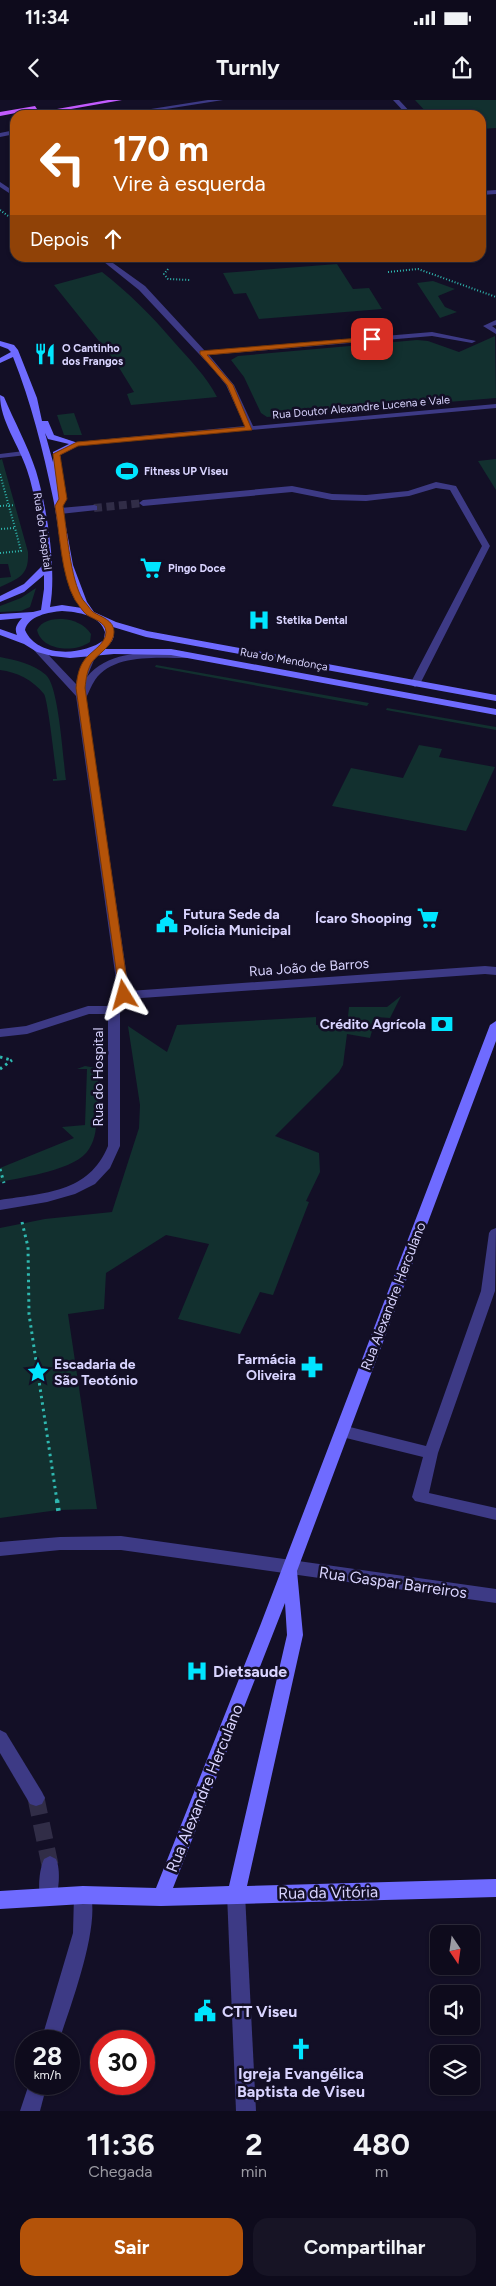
<!DOCTYPE html>
<html lang="pt">
<head>
<meta charset="utf-8">
<style>
	:root { --surface:#0e0b1c; --page:#171425; --text:#f1f3f6; --muted:#9b9ba3; --line:#2e2b3b; --accent:#b45309 }
	body { margin:0; font-family:Figtree,sans-serif; background:var(--page); color:var(--text); height:100vh; display:flex; flex-direction:column; font-size:19px; white-space:nowrap }
	* { box-sizing:border-box; margin:0 }
	p { font-size:16px; color:var(--muted) }
	.icon { flex:none; width:28px; height:28px; fill:none; stroke:currentColor; stroke-width:2; stroke-linecap:round; stroke-linejoin:round }
	.map { position:relative; height:2011px; overflow:hidden }
	.drawer { display:flex; flex-direction:column; background:var(--surface); flex:1 }
	.drawer>* { flex:none }
	.top-card { position:absolute; left:10px; top:10px; width:476px; height:152px; border-radius:15px; box-shadow:0 1px 4px #0004,0 0 0 1px var(--line); background:#b45309; color:#fff; overflow:hidden }
	.needle { width:32px; rotate:167deg }
	.tools { position:absolute; left:430px; top:1825px; display:grid; gap:10px }
	.tools a { display:grid; place-items:center; width:50px; height:50px; border-radius:10px; background:var(--surface); box-shadow:0 1px 4px #0004,0 0 0 1px var(--line); font-size:25px }
	.speed { position:absolute; left:15px; top:1930px; display:flex; gap:10px; font-size:25px; font-weight:700; text-align:center }
	.speed>* { display:grid; place-content:center; width:65px; height:65px; border-radius:50%; background:var(--surface); box-shadow:0 1px 4px #0004,0 0 0 1px var(--line); line-height:1 }
	.speed small { font-size:12px; font-weight:400 }
	.speed .limit { border:8px solid #d22; background:#fff; color:#111 }
	.pin { position:absolute; display:grid; place-items:center; width:42px; height:42px; color:#fff; margin:-21px; border-radius:10px; box-shadow:0 2px 8px #0006 }
	.me { position:absolute; width:55px; margin:-28px; rotate:352deg; stroke-linejoin:round; filter:drop-shadow(0 0 4px #0008) }
	.turn { display:flex; align-items:center; gap:18px; height:105px; padding:0 20px; font-size:22px }
	.turn .icon { width:65px; height:65px; stroke-width:2.5 }
	.turn b { display:block; font-size:35px; line-height:42px }
	.then { display:flex; align-items:center; height:48px; padding:0 20px; background:#0003; gap:10px; font-size:19px }
	.eta { display:flex; justify-content:space-evenly; align-items:center; height:85px; text-align:center }
	.eta b { font-size:30px; font-weight:700; line-height:35px }
	.cta { display:flex; gap:10px; margin-top:auto; padding:10px 20px }
	.cta a { flex:1; height:58px; border-radius:15px; background:var(--accent); color:#fff; font-size:20px; font-weight:700; line-height:58px; text-align:center }
	.cta a+a { background:var(--page); color:var(--text) }
	.status { display:flex; justify-content:space-between; align-items:center; height:35px; padding:0 25px; background:var(--surface); direction:ltr }
	.status svg { height:14px; fill:currentColor }
	header { display:flex; justify-content:space-between; align-items:center; height:65px; padding:0 20px; background:var(--surface); font-size:22px; font-weight:700 }
	.map>svg:first-child { display:block }
</style>
</head>
<body>
<div class="status"><b>11:34</b><svg viewBox="0 0 49 12"><path d="M0 12V9h3v3zM5 12V6h3v6zM10 12V3h3v9zM15 12V0h3v12zM26 1h20v11H26zM47 4h2v5h-2z"/></svg></div>
<header><svg class="icon" aria-label="back" viewBox="0 0 24 24"><path d="M15 5l-7 7 7 7"/></svg>Turnly<svg class="icon" aria-label="share" viewBox="0 0 24 24"><path d="M12 15V3M7 8l5-5 5 5M5 13v7h14v-7"/></svg></header>
<div class="map">
<svg width="496" height="2011" viewBox="0 0 496 2011">
	<rect width="100%" height="100%" fill="#130f26"/>
	<!-- green -->
	<g fill="#12302f">
		<path d="M415 0H496V28L481 29V15H429Z"/>
		<path d="M337 164 353 189 369 188 382 209 259 219 246 193 234 194 223 173Z"/>
		<path d="M102 172C129 193 152 216 174 242 190 260 206 276 217 297L131 305 127 294 134 292 115 261 54 185Z"/>
		<path d="M433 181 455 189 438 196 445 207 457 212 440 218 417 183Z"/>
		<path d="M495 236 496 298 267 317 261 313 244 277 231 260 238 256 417 240 428 241 459 252Z"/>
		<path d="M74 313 82 335H64L57 315Z"/>
		<path d="M2 359 28 452C29 475 20 478 0 487V478L11 477 8 464H0V360Z"/>
		<path d="M496 359V390L478 361Z"/>
		<path d="M36 488 30 507 21 511 0 512V506L21 498Z"/>
		<path d="M63 519C74 520 84 524 91 534L90 542C74 553 42 551 37 530 42 520 53 519 63 519Z"/>
		<path d="M0 557C15 560 34 564 46 575 59 586 63 661 66 680L53 681V679H57C55 665 48 600 44 594 33 580 17 572 0 570Z"/>
		<path d="M156 565 369 603 367 606 155 567Z"/>
		<path d="M387 608 496 627V630L386 610Z"/>
		<path d="M419 645 442 649 439 657 495 667 466 731 332 706 351 668 403 678Z"/>
		<path d="M401 896 390 918 376 917 370 938 347 934 343 965 339 972 275 1036 319 1053 320 1072 306 1101 309 1102 273 1195 260 1192 240 1234 178 1219 209 1144 166 1135 106 1173 104 1209 68 1214 97 1409 58 1410 0 1418V1128L45 1119 112 1112 139 1028 140 1005 128 926 167 952 177 925 316 917V925L347 926 349 907H387Z"/>
		<path d="M85 966 96 968C100 984 98 999 97 1015 96 1027 96 1038 89 1049 77 1070 23 1077 0 1082V1068L74 1038 62 1027 85 1025 87 969H77Z"/>
	</g>
	<g fill="none" stroke-linecap="round" stroke-linejoin="round">
		<!-- minor-tunnel-far1 -->
		<path stroke="#312d47" stroke-width="8" stroke-dasharray="8 4.5" stroke-linecap="butt" d="M94 408 143 403"/>
		<!-- minor-tunnel -->
		<path stroke="#312d47" stroke-width="17" stroke-dasharray="17 9" stroke-linecap="butt" d="M36 1698 50 1765"/>
		<!-- path-far2 -->
		<g stroke="#2fb8b0" stroke-width="2" stroke-dasharray="1 2" stroke-linecap="butt">
			<path d="M0 110 15 121"/>
			<path d="M168 169 164 174 168 179 190 180"/>
			<path d="M388 172 418 169 496 197"/>
			<path d="M0 374 15 428 0 429"/>
			<path d="M0 406 15 405"/>
			<path d="M0 453 21 451 15 428"/>
		</g>
		<!-- path-far1 -->
		<g stroke="#2fb8b0" stroke-width="3" stroke-dasharray="2.5 4" stroke-linecap="butt">
			<path d="M0 957 11 960"/>
			<path d="M0 969 12 960"/>
			<path d="M0 1069 4 1083"/>
			<path d="M22 1122 28 1147 29 1214 57 1401"/>
		</g>
		<!-- path -->
		<path stroke="#2fb8b0" stroke-width="4.5" stroke-dasharray="3 5" stroke-linecap="butt" d="M57 1400 59 1415"/>
		<!-- service -->
		<g fill="#3d3a85" fill-rule="evenodd">
			<path d="M88 906H114L120 910 114 914H89L27 934 0 937V929L26 926Z"/>
			<path d="M496 1128 495 1191 438 1353 429 1393 496 1408V1420L415 1401 412 1397 423 1357 342 1337 337 1335 335 1331 337 1327 342 1325 426 1346 481 1191 489 1133 491 1130Z"/>
		</g>
		<!-- minor -->
		<g fill="#3d3a85" fill-rule="evenodd">
			<path d="M208 0H223L128 15H113Z"/>
			<path d="M393 0H399L413 15H407Z"/>
			<path d="M15 30V34L0 37V33Z"/>
			<path d="M0 82 15 92V97L0 87Z"/>
			<path d="M496 90V94L481 95V91Z"/>
			<path d="M99 158H106L145 186 205 251 432 232 476 241 472 243 432 236 209 255 234 285 253 326 496 304V308L74 346V342H77L245 326 226 285 214 270 139 190Z"/>
			<path d="M496 220V225L492 226 496 229V234L483 226Z"/>
			<path d="M24 351H27V355L0 358V354Z"/>
			<path d="M436 382 456 386 490 446 420 584 415 587 410 584 482 446 450 390 436 388 409 396 366 401 332 400 292 392 143 406 139 403 143 400 292 386 332 394 366 395 408 391Z"/>
			<path d="M94 405 97 406V410L60 414 56 411 60 408Z"/>
			<path d="M102 543 107 546 94 560 87 577C106 553 141 552 169 552 176 552 186 550 192 555L187 558C158 558 113 553 95 580 91 586 89 592 86 598L129 891 485 866 496 867V875L485 874 127 899 122 903 120 910V1046L110 1068 95 1084 75 1094 47 1102 0 1110V1100C44 1093 89 1093 108 1046V910L110 901 118 894 76 596 31 547 33 545H39L76 584C79 569 87 548 102 543Z"/>
			<path d="M0 1630 6 1633 42 1692 45 1698 42 1704 36 1706 30 1704 0 1653Z"/>
			<path d="M50 1756 56 1759C61 1770 59 1792 54 1803L48 1806 42 1803C37 1792 39 1770 44 1759Z"/>
			<path d="M236 1785 242 1788 245 1794 256 2011H236L227 1794 230 1788Z"/>
			<path d="M83 1786 89 1789C103 1821 70 1907 59 1941H41L73 1833 74 1795 77 1789Z"/>
			<path d="M29 1984H47L40 2011H20Z"/>
		</g>
		<!-- tertiary -->
		<path fill="#3d3a85" fill-rule="evenodd" d="M121 1436 496 1489V1503L121 1450H60L0 1456V1442L60 1437Z"/>
		<!-- secondary -->
		<g fill="#6f6bff" fill-rule="evenodd">
			<path d="M0 241 14 245 18 250 37 298 42 321H48L54 335 81 344 60 355 62 371 56 373 73 465 87 502 94 512 116 522 147 531 496 595V601L146 537 113 527C116 537 112 543 104 549H171L496 609V615L171 555 114 554 70 558 52 556 37 552 24 544 0 535V529L17 535C14 528 17 524 22 518L0 520V514L33 512 41 510 44 489V475L24 492 0 502V496L24 484 44 464C39 433 37 399 27 370 19 345 0 321 0 295L4 297C14 321 28 346 36 371 47 407 57 471 50 507L62 505 82 508C60 476 61 435 53 398 43 350 31 302 13 257L0 263V258L11 252 8 249 0 246ZM45 333 48 339 69 344 53 352V362ZM62 511C78 512 100 515 105 532L104 540C83 556 37 558 25 530 28 516 49 512 62 511Z"/>
			<path d="M496 921V941L297 1471 303 1535 247 1786 496 1779V1797L161 1806 83 1804 0 1809V1791L83 1786 156 1788 260 1526 490 925ZM285 1503 287 1535 229 1786 173 1788Z"/>
		</g>
		<!-- primary -->
		<g fill="#c25bff" fill-rule="evenodd">
			<path d="M108 0H122L37 15H23Z"/>
			<path d="M35 6 37 9 0 16V12Z"/>
		</g>
	</g>
	<!-- route -->
	<path fill="#b45309" stroke="#753606" d="M372 237H375V240L207 255 233 285 252 330 78 346 60 355 67 399 63 406C67 431 70 479 83 500 86 503 90 509 93 512 101 517 114 520 114 532 114 545 99 553 92 562 87 570 86 579 85 588L129 895 127 897H120L76 588C77 579 78 570 83 562 89 552 106 545 106 532 106 522 93 519 87 515 83 512 78 504 75 500 61 475 60 434 55 406L59 399 53 354 77 342 245 327 227 285 200 254V251Z"/>
	<!-- icons -->
	<defs>
		<g id="restaurant-bare" transform="scale(1.725)"><path d="M-5-6h1v4h1v-4h1v4h1v-4h1v5L-1.5 .5V6h-2V.5L-5-1ZM5-6V6H3V1.5H1.5Q1.5-4 5-6Z" fill="#00e5ff" stroke="#130f26" stroke-width="2.5" paint-order="stroke"/></g>
		<g id="stadium-bare" transform="scale(1.725)"><path d="M0-5a6.5 5 0 1 0 0 10a6.5 5 0 1 0 0-10ZM-3.5-1.8h7v3.6h-7Z" fill="#00e5ff" stroke="#130f26" stroke-width="2.5" paint-order="stroke"/></g>
		<g id="supermarket-bare" transform="scale(1.725)"><path d="M-6-5.5h2.5l.6 2H6L4.5 2H-2.5L-4.4-4H-6ZM-1.5 3.2a1.3 1.3 0 1 0 .1 0ZM3 3.2a1.3 1.3 0 1 0 .1 0Z" fill="#00e5ff" stroke="#130f26" stroke-width="2.5" paint-order="stroke"/></g>
		<g id="hospital-bare" transform="scale(1.725)"><path d="M-5-5h3v3.5h4V-5h3V5h-3V1.5h-4V5h-3Z" fill="#00e5ff" stroke="#130f26" stroke-width="2.5" paint-order="stroke"/></g>
		<g id="civic-bare" transform="scale(1.725)"><path d="M-.6-6.5H3V-4.5H.6V-3L4-1V1h2V6H-6V1h2V-1L-.6-3ZM-1.2 2.5V6h2.4V2.5Z" fill="#00e5ff" stroke="#130f26" stroke-width="2.5" paint-order="stroke"/></g>
		<g id="bank-bare" transform="scale(1.725)"><path d="M-6-4H6V4H-6ZM0-2.3a2.3 2.3 0 1 0 0 4.6a2.3 2.3 0 1 0 0-4.6Z" fill="#00e5ff" stroke="#130f26" stroke-width="2.5" paint-order="stroke"/></g>
		<g id="pharmacy-bare" transform="scale(1.725)"><path d="M-2-6h4v4h4v4h-4v4h-4v-4h-4v-4h4Z" fill="#00e5ff" stroke="#130f26" stroke-width="2.5" paint-order="stroke"/></g>
		<g id="sight-bare" transform="scale(1.725)"><path d="M0-6L1.8-2.2L6-1.7L2.9 1.2L3.7 5.4L0 3.3L-3.7 5.4L-2.9 1.2L-6-1.7L-1.8-2.2Z" fill="#00e5ff" stroke="#130f26" stroke-width="2.5" paint-order="stroke"/></g>
		<g id="church-bare" transform="scale(1.725)"><path d="M-1.2-6h2.4v3.5h3.3v2.4h-3.3V6h-2.4V-.1h-3.3v-2.4h3.3Z" fill="#00e5ff" stroke="#130f26" stroke-width="2.5" paint-order="stroke"/></g>
	</defs>
	<g fill-rule="evenodd">
		<use href="#restaurant-bare" x="45" y="254"/>
		<use href="#stadium-bare" x="127" y="371"/>
		<use href="#supermarket-bare" x="151" y="468"/>
		<use href="#hospital-bare" x="259" y="520"/>
		<use href="#supermarket-bare" x="428" y="818"/>
		<use href="#civic-bare" x="167" y="822"/>
		<use href="#bank-bare" x="442" y="924"/>
		<use href="#pharmacy-bare" x="312" y="1267"/>
		<use href="#sight-bare" x="38" y="1272"/>
		<use href="#hospital-bare" x="197" y="1571"/>
		<use href="#civic-bare" x="205" y="1911"/>
		<use href="#church-bare" x="301" y="1949"/>
	</g>
	<g text-anchor="middle" stroke-width="5" stroke-linejoin="round" paint-order="stroke">
		<!-- far-poi labels -->
		<g font-size="11" font-weight="bold" fill="#d9d4ff" stroke="#130f26" text-anchor="start">
			<text x="62" y="252">O Cantinho<tspan x="62" dy="13">dos Frangos</tspan></text>
			<text x="144" y="375">Fitness UP Viseu</text>
			<text x="168" y="472">Pingo Doce</text>
			<text x="276" y="524">Stetika Dental</text>
		</g>
		<!-- far-street labels -->
		<g font-size="11" fill="#d9d4ff" stroke="#130f26">
			<text transform="translate(361 307) rotate(-5)" y="4">Rua Doutor Alexandre Lucena e Vale</text>
			<text transform="translate(43 431) rotate(82)" y="4">Rua do Hospital</text>
			<text transform="translate(284 559) rotate(10)" y="4">Rua do Mendonça</text>
		</g>
		<!-- poi labels -->
		<g font-size="14" font-weight="bold" fill="#d9d4ff" stroke="#130f26" text-anchor="end">
			<text x="183" y="819" text-anchor="start">Futura Sede da<tspan x="183" dy="16">Polícia Municipal</tspan></text>
			<text x="412" y="823">Ícaro Shooping</text>
			<text x="426" y="929">Crédito Agrícola</text>
			<text x="296" y="1264">Farmácia<tspan x="296" dy="16">Oliveira</tspan></text>
			<text x="54" y="1269" text-anchor="start">Escadaria de<tspan x="54" dy="16">São Teotónio</tspan></text>
		</g>
		<!-- street labels -->
		<g font-size="14" fill="#d9d4ff" stroke="#130f26">
			<text transform="translate(309 867) rotate(-4)" y="5">Rua João de Barros</text>
			<text transform="translate(98 977) rotate(-90)" y="5">Rua do Hospital</text>
			<text transform="translate(393 1196) rotate(-69)" y="5">Rua Alexandre Herculano</text>
		</g>
		<!-- near-street labels -->
		<g font-size="16" fill="#d9d4ff" stroke="#130f26">
			<text transform="translate(393 1482) rotate(8)" y="6">Rua Gaspar Barreiros</text>
			<text transform="translate(204 1688) rotate(-68)" y="6">Rua Alexandre Herculano</text>
			<text transform="translate(328 1792) rotate(-1)" y="6">Rua da Vitória</text>
		</g>
		<!-- near-poi labels -->
		<g font-size="16" font-weight="bold" fill="#d9d4ff" stroke="#130f26" text-anchor="start">
			<text x="213" y="1577">Dietsaude</text>
			<text x="222" y="1917">CTT Viseu</text>
			<text x="301" y="1979" text-anchor="middle">Igreja Evangélica<tspan x="301" dy="18">Baptista de Viseu</tspan></text>
		</g>
	</g>
</svg>
<div class="tools">
<a><svg class="needle" viewBox="-14 -14 28 28"><path d="M0-13l5 13h-10z" fill="#e53935"/><path d="M0 13l5-13h-10z" fill="#9b9ba3"/></svg></a>
<a><svg class="icon" aria-label="sound" viewBox="0 0 24 24"><path d="M4 9h4l5-4v14l-5-4H4zM17 9q2 3 0 6"/></svg></a>
<a><svg class="icon" aria-label="layers" viewBox="0 0 24 24"><path d="M12 4l9 5-9 5-9-5zM3 14l9 5 9-5"/></svg></a>
</div>
<div class="speed"><div>28<small>km/h</small></div><div class="limit">30</div></div>
<div class="pin" style="left:372px;top:239px;background:#d93025"><svg class="icon" aria-label="arrive" viewBox="0 0 24 24"><path d="M6 21V4h12l-3 4 3 4H6"/></svg></div>
<svg class="me" style="left:124px;top:895px" viewBox="-20 -20 40 40"><path d="M0-17L14 15 0 8-14 15z" fill="#b45309" stroke="#fff" stroke-width="4"/></svg>
<div class="top-card">
<div class="turn"><svg class="icon" aria-label="left" viewBox="0 0 24 24"><path d="M17 20v-9H6M10 6l-5 5 5 5"/></svg><div><b>170 m</b>Vire à esquerda</div></div>
<div class="then">Depois<svg class="icon" aria-label="ahead" viewBox="0 0 24 24"><path d="M12 20V5M6 11l6-6 6 6"/></svg></div>
</div>
</div>
<section class="drawer">
<div class="eta">
<div><b>11:36</b><p>Chegada</p></div>
<div><b>2</b><p>min</p></div>
<div><b>480</b><p>m</p></div>
</div>
<div class="cta"><a>Sair</a><a>Compartilhar</a></div>
</section>
</body>
</html>
